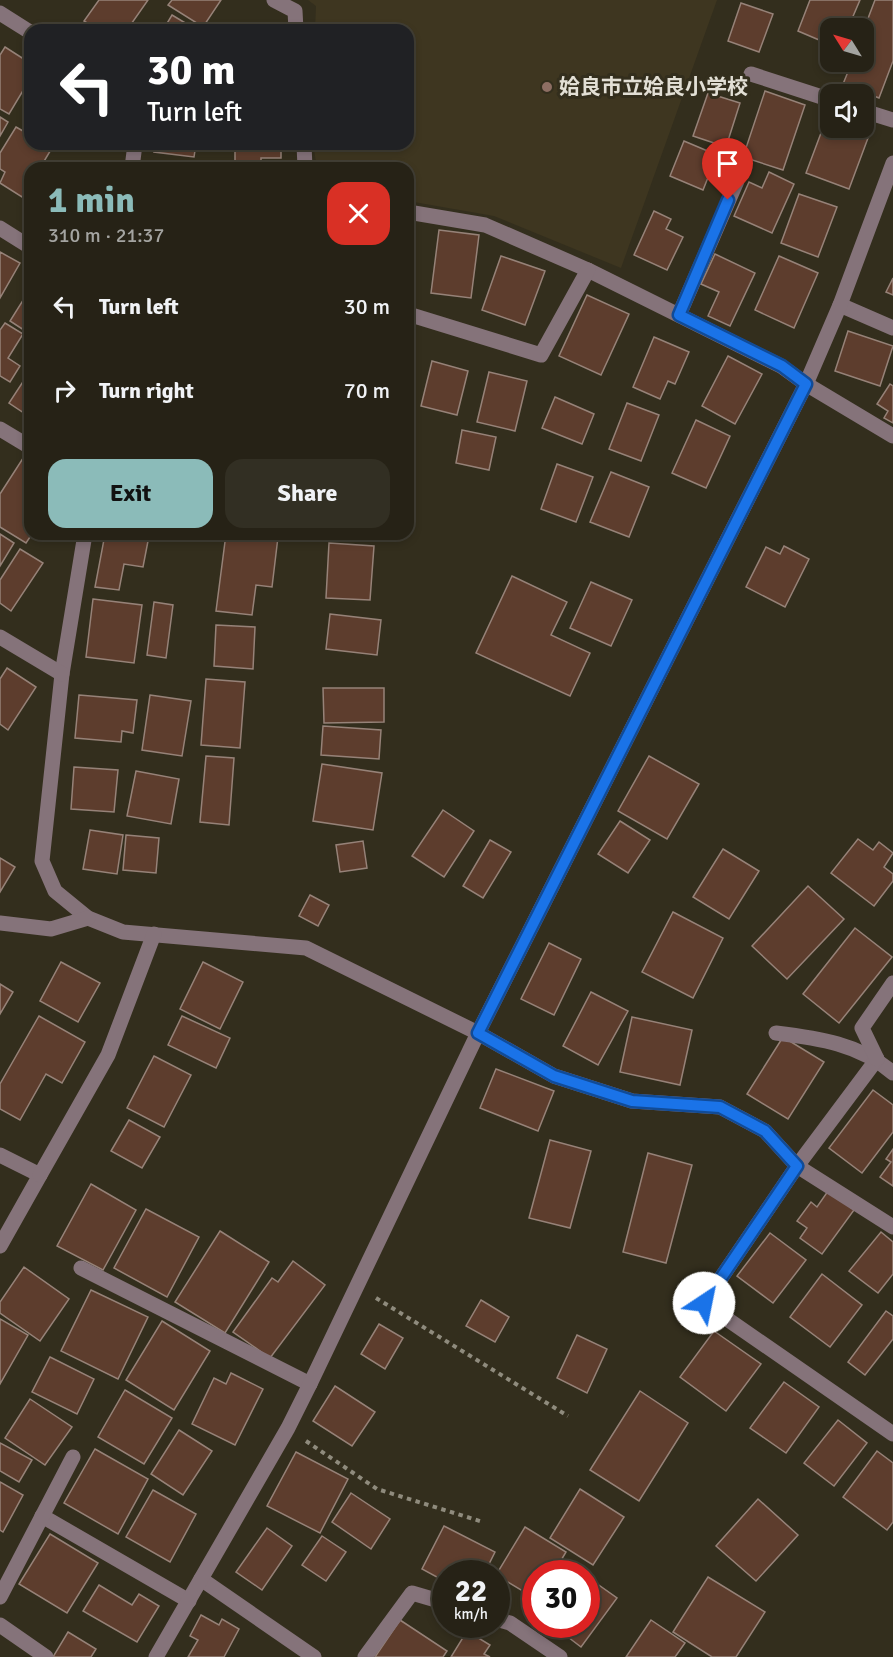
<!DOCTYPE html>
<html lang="en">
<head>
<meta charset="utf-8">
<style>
	:root { --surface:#262216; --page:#322f23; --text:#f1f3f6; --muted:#a4a4a1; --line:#423f35; --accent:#8bbbb9 }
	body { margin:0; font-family:Signika,"Noto Sans JP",sans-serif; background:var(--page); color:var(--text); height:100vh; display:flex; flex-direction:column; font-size:22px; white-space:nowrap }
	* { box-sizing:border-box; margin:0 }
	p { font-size:20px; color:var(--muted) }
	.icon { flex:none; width:33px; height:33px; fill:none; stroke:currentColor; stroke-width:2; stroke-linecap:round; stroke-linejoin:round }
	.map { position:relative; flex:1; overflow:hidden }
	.drawer { position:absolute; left:24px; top:162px; width:390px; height:378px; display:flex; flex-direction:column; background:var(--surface); border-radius:18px; box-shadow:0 3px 9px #0003,0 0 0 2px var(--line) }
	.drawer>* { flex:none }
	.top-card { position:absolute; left:24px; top:24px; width:390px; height:126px; border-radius:18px; box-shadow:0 3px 9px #0003,0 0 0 2px var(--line); background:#202124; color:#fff; overflow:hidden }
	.needle { width:39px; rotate:307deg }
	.controls { position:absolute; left:820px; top:18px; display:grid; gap:12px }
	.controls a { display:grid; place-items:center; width:54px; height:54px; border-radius:12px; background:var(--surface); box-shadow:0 3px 9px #0003,0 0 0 2px var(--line); font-size:30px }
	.speed { position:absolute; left:432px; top:1560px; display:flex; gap:12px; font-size:30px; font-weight:700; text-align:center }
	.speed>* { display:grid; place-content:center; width:78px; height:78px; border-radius:50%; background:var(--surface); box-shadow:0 3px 9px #0003,0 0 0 2px var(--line); line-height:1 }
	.speed small { font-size:15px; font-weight:400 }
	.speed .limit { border:9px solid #d22; background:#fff; color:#111 }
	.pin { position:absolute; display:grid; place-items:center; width:51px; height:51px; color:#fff; margin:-62px -26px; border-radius:50% 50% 50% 0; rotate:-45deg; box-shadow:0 0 6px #0007 }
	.pin .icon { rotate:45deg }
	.me { position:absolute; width:66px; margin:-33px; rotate:34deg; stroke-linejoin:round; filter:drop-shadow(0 0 4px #0008) }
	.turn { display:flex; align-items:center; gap:21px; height:126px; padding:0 24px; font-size:27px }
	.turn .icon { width:78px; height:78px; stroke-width:2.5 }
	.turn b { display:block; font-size:42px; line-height:51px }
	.round { display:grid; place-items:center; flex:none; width:63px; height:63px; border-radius:18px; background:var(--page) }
	.overview { display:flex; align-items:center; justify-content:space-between; height:102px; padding:0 24px }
	h1 { font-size:36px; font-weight:800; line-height:45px; color:var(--accent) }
	.action { display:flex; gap:12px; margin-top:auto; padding:12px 24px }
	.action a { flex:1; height:69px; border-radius:18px; background:var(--accent); color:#111; font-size:24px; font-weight:800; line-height:69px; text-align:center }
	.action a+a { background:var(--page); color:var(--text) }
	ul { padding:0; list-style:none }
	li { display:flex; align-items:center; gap:18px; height:84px; padding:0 24px }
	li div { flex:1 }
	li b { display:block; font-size:22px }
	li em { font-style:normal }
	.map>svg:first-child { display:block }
</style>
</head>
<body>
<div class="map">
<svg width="893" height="1657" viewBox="0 0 893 1657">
	<rect width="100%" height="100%" fill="#332e1d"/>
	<!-- built -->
	<path fill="#3e3620" d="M308 0H717L621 268 494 216 408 201V168H317L313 144H408V30H315L316 6Z"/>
	<!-- building -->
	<g fill="#5d3d2d" stroke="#968278" stroke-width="1.5">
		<path d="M99 0H148L127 30H98L84 21Z"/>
		<path d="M172 0H221L203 27 168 5Z"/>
		<path d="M810 0H860L848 28H831V45L798 31Z"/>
		<path d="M875 0H893V61L879 98 843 84 852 62H864V29Z"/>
		<path d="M741 3 773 14 759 52 728 41Z"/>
		<path d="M172 15 197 30H163Z"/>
		<path d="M5 47 30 63V79L9 114 0 109V55Z"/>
		<path d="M765 91 805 105 783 170 743 157Z"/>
		<path d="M708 93 740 103 726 147 693 136Z"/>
		<path d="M0 117 8 122 0 136Z"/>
		<path d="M16 127 30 135V144H45L52 148 40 168H30V184L22 197 0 183 5 172 0 169V153Z"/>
		<path d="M838 128 868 138 849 189 806 173 821 133 834 138Z"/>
		<path d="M684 141 717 155 703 190 670 176Z"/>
		<path d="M156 144H196L194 157 154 152Z"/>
		<path d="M235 144H281V158H261V168H235Z"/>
		<path d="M144 163 161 164V168H144Z"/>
		<path d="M769 172 794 184 772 233 734 216 749 182 762 188Z"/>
		<path d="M799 194 837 207 818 257 781 243Z"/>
		<path d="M654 211 671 219 666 229 683 237 667 270 634 255Z"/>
		<path d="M439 230 479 235 471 298 431 293Z"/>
		<path d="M0 252 20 263 0 298Z"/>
		<path d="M715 254 755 273 730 326 708 316 719 292 701 284Z"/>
		<path d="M501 256 545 271 525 325 482 310Z"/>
		<path d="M779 256 818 273 794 328 755 310Z"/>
		<path d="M893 278V295L886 292Z"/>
		<path d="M30 289V334L10 321Z"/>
		<path d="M587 295 629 314 601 375 559 356Z"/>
		<path d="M5 323 23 334 8 358 20 366 10 382 0 376V330Z"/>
		<path d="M848 331 893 346 880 386 835 371Z"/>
		<path d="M654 337 689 352 675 384 668 381 660 399 633 387Z"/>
		<path d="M728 356 762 374 735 424 702 406Z"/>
		<path d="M432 361 468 371 457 415 421 406Z"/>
		<path d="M30 371V417L9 403Z"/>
		<path d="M489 372 527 381 515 431 477 422Z"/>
		<path d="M890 384 893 386V423L884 418 888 411 877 404Z"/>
		<path d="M555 397 594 414 582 444 542 428Z"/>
		<path d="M627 403 659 415 641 461 609 449Z"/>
		<path d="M696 420 730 436 706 488 672 473Z"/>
		<path d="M462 430 496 437 489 470 456 463Z"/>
		<path d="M27 452 30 454 32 534 26 543 0 527V494Z"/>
		<path d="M557 464 593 477 576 522 541 509Z"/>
		<path d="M611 472 649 487 629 537 590 522Z"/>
		<path d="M0 534 14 543 0 566Z"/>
		<path d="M105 534 148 541 143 567 124 564 119 590 95 587Z"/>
		<path d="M226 534 278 537 272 587 256 585 252 615 216 611Z"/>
		<path d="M329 543 374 546 370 600 326 598Z"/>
		<path d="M784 546 809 559 785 607 746 587 766 547 780 554Z"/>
		<path d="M20 549 43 563 11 611 0 603V580Z"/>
		<path d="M512 576 567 602 551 635 590 653 570 696 476 653Z"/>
		<path d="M591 582 632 600 611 646 570 628Z"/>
		<path d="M93 599 142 605 134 663 86 657Z"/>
		<path d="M154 602 173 605 166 658 147 655Z"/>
		<path d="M330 614 381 620 377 655 326 649Z"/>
		<path d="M216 625 255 627 253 669 214 666Z"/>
		<path d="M7 668 36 687 8 730 0 724V679Z"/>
		<path d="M206 679 245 682 240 748 201 745Z"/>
		<path d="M323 688H384V722L324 723Z"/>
		<path d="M79 695 137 700 133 733 122 731 121 742 75 738Z"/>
		<path d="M150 695 191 701 182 756 142 750Z"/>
		<path d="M323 726 381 730 379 759 321 755Z"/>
		<path d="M206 756 234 758 229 825 200 822Z"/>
		<path d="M649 756 699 784 667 839 618 811Z"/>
		<path d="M322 764 382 773 373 830 313 821Z"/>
		<path d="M74 767 118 770 114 812 71 809Z"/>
		<path d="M136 771 179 779 171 824 127 816Z"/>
		<path d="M443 810 474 831 444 877 412 856Z"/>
		<path d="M620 821 650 840 628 873 598 854Z"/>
		<path d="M90 830 123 835 117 874 83 869Z"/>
		<path d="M126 835 159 838 156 873 123 870Z"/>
		<path d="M858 839 873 850 879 842 893 853 884 867 893 874V881L874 906 831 873Z"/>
		<path d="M490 840 511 852 483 898 463 886Z"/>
		<path d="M363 841 367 868 340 872 336 845Z"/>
		<path d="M723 849 759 871 729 919 693 897Z"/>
		<path d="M0 858 15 867 0 892Z"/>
		<path d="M808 886 844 919 787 979 752 946Z"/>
		<path d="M310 895 329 905 318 926 299 916Z"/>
		<path d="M673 912 723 938 693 998 642 972Z"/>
		<path d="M855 928 892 957 839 1023 803 994Z"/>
		<path d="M549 943 581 959 554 1015 521 999Z"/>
		<path d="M61 962 100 983 78 1022 40 1001Z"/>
		<path d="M203 962 243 982 220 1029 180 1009Z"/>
		<path d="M0 984 13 992 0 1014Z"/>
		<path d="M591 992 628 1011 598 1065 563 1046Z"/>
		<path d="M39 1016 85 1042 62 1083 46 1074 20 1120 0 1109V1084Z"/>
		<path d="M182 1016 230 1038 216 1068 168 1045Z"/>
		<path d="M632 1017 692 1030 680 1085 620 1072Z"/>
		<path d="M783 1037 824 1062 788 1119 747 1094Z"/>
		<path d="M154 1056 191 1075 164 1127 127 1108Z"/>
		<path d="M496 1069 554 1091 538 1131 480 1108Z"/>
		<path d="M873 1090 893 1105V1132L862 1173 829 1148Z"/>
		<path d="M129 1120 160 1137 142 1168 111 1151Z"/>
		<path d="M550 1140 591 1151 570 1228 529 1218Z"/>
		<path d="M893 1149V1186L880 1177 891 1162 886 1159Z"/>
		<path d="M648 1153 692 1165 666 1263 623 1252Z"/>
		<path d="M91 1184 136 1210 103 1270 57 1246Z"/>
		<path d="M828 1191 854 1210 822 1254 800 1238 807 1228 797 1221 811 1202 817 1207Z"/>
		<path d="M146 1209 199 1237 167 1297 114 1268Z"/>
		<path d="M220 1231 269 1262 225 1333 175 1302Z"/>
		<path d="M881 1232 893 1242V1274L878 1293 849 1271Z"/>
		<path d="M770 1233 806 1260 773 1303 737 1276Z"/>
		<path d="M293 1261 325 1285 270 1358 233 1332 272 1278 278 1282Z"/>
		<path d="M24 1267 69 1299 40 1341 0 1313V1302Z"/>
		<path d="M822 1274 862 1305 830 1347 790 1317Z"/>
		<path d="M91 1290 148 1317 118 1379 61 1351Z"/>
		<path d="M481 1300 509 1317 495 1342 466 1326Z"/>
		<path d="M886 1311 893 1316V1339L865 1375 848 1362Z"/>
		<path d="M0 1319 28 1335 0 1384Z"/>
		<path d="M162 1321 210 1351 174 1410 126 1380Z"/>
		<path d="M379 1324 403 1338 385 1369 361 1354Z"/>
		<path d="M714 1331 761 1364 726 1411 680 1377Z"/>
		<path d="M577 1335 607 1349 587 1393 557 1378Z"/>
		<path d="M50 1357 94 1379 77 1414 32 1392Z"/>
		<path d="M231 1373 263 1389 235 1445 192 1424 214 1378 226 1384Z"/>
		<path d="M784 1382 819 1407 786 1453 750 1428Z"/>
		<path d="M335 1386 375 1412 352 1446 313 1421Z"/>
		<path d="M125 1390 172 1418 144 1464 98 1437Z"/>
		<path d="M640 1391 688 1423 639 1501 590 1470Z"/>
		<path d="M30 1399 72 1427 45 1465 5 1438Z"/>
		<path d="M838 1420 867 1443 834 1486 804 1463Z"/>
		<path d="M179 1430 212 1451 183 1495 151 1474Z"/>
		<path d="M0 1443 32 1460 19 1482 0 1471Z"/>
		<path d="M95 1449 148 1479 118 1534 64 1503Z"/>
		<path d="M877 1451 893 1463V1522L887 1530 843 1497Z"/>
		<path d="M296 1452 348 1479 320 1533 267 1506Z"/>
		<path d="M0 1482 23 1495 3 1532 0 1530Z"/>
		<path d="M580 1489 624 1517 593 1565 550 1538Z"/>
		<path d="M153 1490 196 1514 170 1562 126 1537Z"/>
		<path d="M351 1493 390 1519 371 1549 332 1522Z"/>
		<path d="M758 1499 798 1535 756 1581 716 1546Z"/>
		<path d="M444 1526 495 1552 484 1574H446V1582L422 1569Z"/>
		<path d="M525 1527 566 1552 553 1574H536V1599L496 1575Z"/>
		<path d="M267 1528 292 1546 262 1590 236 1572Z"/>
		<path d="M50 1534 98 1563 67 1613 19 1584Z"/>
		<path d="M322 1536 346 1552 326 1581 302 1565Z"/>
		<path d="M586 1576 617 1598 581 1647 551 1624H586Z"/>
		<path d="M708 1577 765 1612 736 1657H712L673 1632Z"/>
		<path d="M99 1585 132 1605 139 1594 159 1606 137 1642 83 1611Z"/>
		<path d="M201 1615 219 1625 222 1619 239 1629 224 1657H188L198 1640 190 1636Z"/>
		<path d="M400 1620 447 1651 443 1657H375Z"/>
		<path d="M651 1620 685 1643 675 1657H626Z"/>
		<path d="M467 1631 490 1645 484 1654 490 1657H451Z"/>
		<path d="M68 1632 96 1649 91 1657H53Z"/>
	</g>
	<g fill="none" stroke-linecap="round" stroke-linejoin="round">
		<!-- path -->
		<g stroke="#8f8b7d" stroke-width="4" stroke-dasharray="4.5 4.5" stroke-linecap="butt">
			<path d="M376 1298 568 1416"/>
			<path d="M306 1441 377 1489 483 1522"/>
		</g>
		<!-- minor -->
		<g stroke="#85737a" stroke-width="15">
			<path d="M274 0 295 11 296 30"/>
			<path d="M0 13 30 32"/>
			<path d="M751 74 831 100"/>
			<path d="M864 111 893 120"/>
			<path d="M304 144 305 168"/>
			<path d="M132 168 135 144"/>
			<path d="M408 212 485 225 588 270 781 366 806 384 893 436"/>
			<path d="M0 228 30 247"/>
			<path d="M840 305 893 328"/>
			<path d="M408 314 541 355 588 270"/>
			<path d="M679 315 737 181"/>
			<path d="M0 429 30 447"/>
			<path d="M85 534 62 674 42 861 55 891 88 918 123 932 306 948 478 1033 554 1076 632 1101 720 1107 765 1131 797 1166 893 1227"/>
			<path d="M0 637 62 674"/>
			<path d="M0 923 51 929 88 918"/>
			<path d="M776 1033C818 1038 860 1044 893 1073"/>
			<path d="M877 1059 797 1166 704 1303 893 1434"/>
			<path d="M877 1059 862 1028 893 983"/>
			<path d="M0 1155 40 1175 0 1246"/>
			<path d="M40 1175 108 1055 154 934"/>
			<path d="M81 1268 310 1384"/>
			<path d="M42 1516 189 1601"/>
			<path d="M201 1579 314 1657"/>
			<path d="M0 1597 73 1457"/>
			<path d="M496 1619 510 1623 560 1657"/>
			<path d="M0 1625 46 1657"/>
			<path d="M156 1657 288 1428 310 1384 478 1033 806 384 840 305 893 163"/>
			<path d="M365 1657 412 1593 446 1603"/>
		</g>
	</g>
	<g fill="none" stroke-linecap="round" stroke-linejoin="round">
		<!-- route casing -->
		<g stroke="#114b97" stroke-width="15">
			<path id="route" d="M704 1303 797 1166 765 1131 720 1107 632 1101 554 1076 478 1033 806 384 782 366 679 315 728 200"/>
		</g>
		<!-- route -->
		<use href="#route" stroke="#1a73e8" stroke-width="10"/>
	</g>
	<!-- markers -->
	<circle fill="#8d6e63" stroke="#332e1d" stroke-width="2" cx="547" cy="87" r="6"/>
	<g text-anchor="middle" stroke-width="6" stroke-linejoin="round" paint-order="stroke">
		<!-- poi labels -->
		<g font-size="21" font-weight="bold" fill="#e2dfd5" stroke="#332e1d" text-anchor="start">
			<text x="559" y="94">姶良市立姶良小学校</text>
		</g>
	</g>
</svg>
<div class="controls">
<a><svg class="needle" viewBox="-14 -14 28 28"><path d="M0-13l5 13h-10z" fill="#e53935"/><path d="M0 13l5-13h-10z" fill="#a4a4a1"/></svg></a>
<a><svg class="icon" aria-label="sound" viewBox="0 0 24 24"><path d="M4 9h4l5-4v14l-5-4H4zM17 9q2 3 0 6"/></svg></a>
</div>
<div class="speed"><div>22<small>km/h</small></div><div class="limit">30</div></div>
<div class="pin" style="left:728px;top:200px;background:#d93025"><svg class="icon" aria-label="arrive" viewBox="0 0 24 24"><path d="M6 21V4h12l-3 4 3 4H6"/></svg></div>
<svg class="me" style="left:704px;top:1303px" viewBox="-20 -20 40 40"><circle r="19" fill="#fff"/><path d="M0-13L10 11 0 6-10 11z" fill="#1a73e8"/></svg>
<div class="top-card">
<div class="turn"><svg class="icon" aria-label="left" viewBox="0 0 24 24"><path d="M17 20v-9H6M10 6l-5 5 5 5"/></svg><div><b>30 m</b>Turn left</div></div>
</div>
<section class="drawer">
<div class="overview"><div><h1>1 min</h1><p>310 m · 21:37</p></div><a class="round" style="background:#d93025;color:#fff"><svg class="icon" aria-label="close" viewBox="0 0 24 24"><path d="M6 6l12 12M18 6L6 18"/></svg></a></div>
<ul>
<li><svg class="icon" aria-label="left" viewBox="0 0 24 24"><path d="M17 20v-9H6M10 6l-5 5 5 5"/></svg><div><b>Turn left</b></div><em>30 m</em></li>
<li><svg class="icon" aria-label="right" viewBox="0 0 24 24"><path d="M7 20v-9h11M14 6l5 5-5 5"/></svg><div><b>Turn right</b></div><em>70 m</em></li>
</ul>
<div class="action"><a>Exit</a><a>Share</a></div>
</section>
</div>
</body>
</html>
